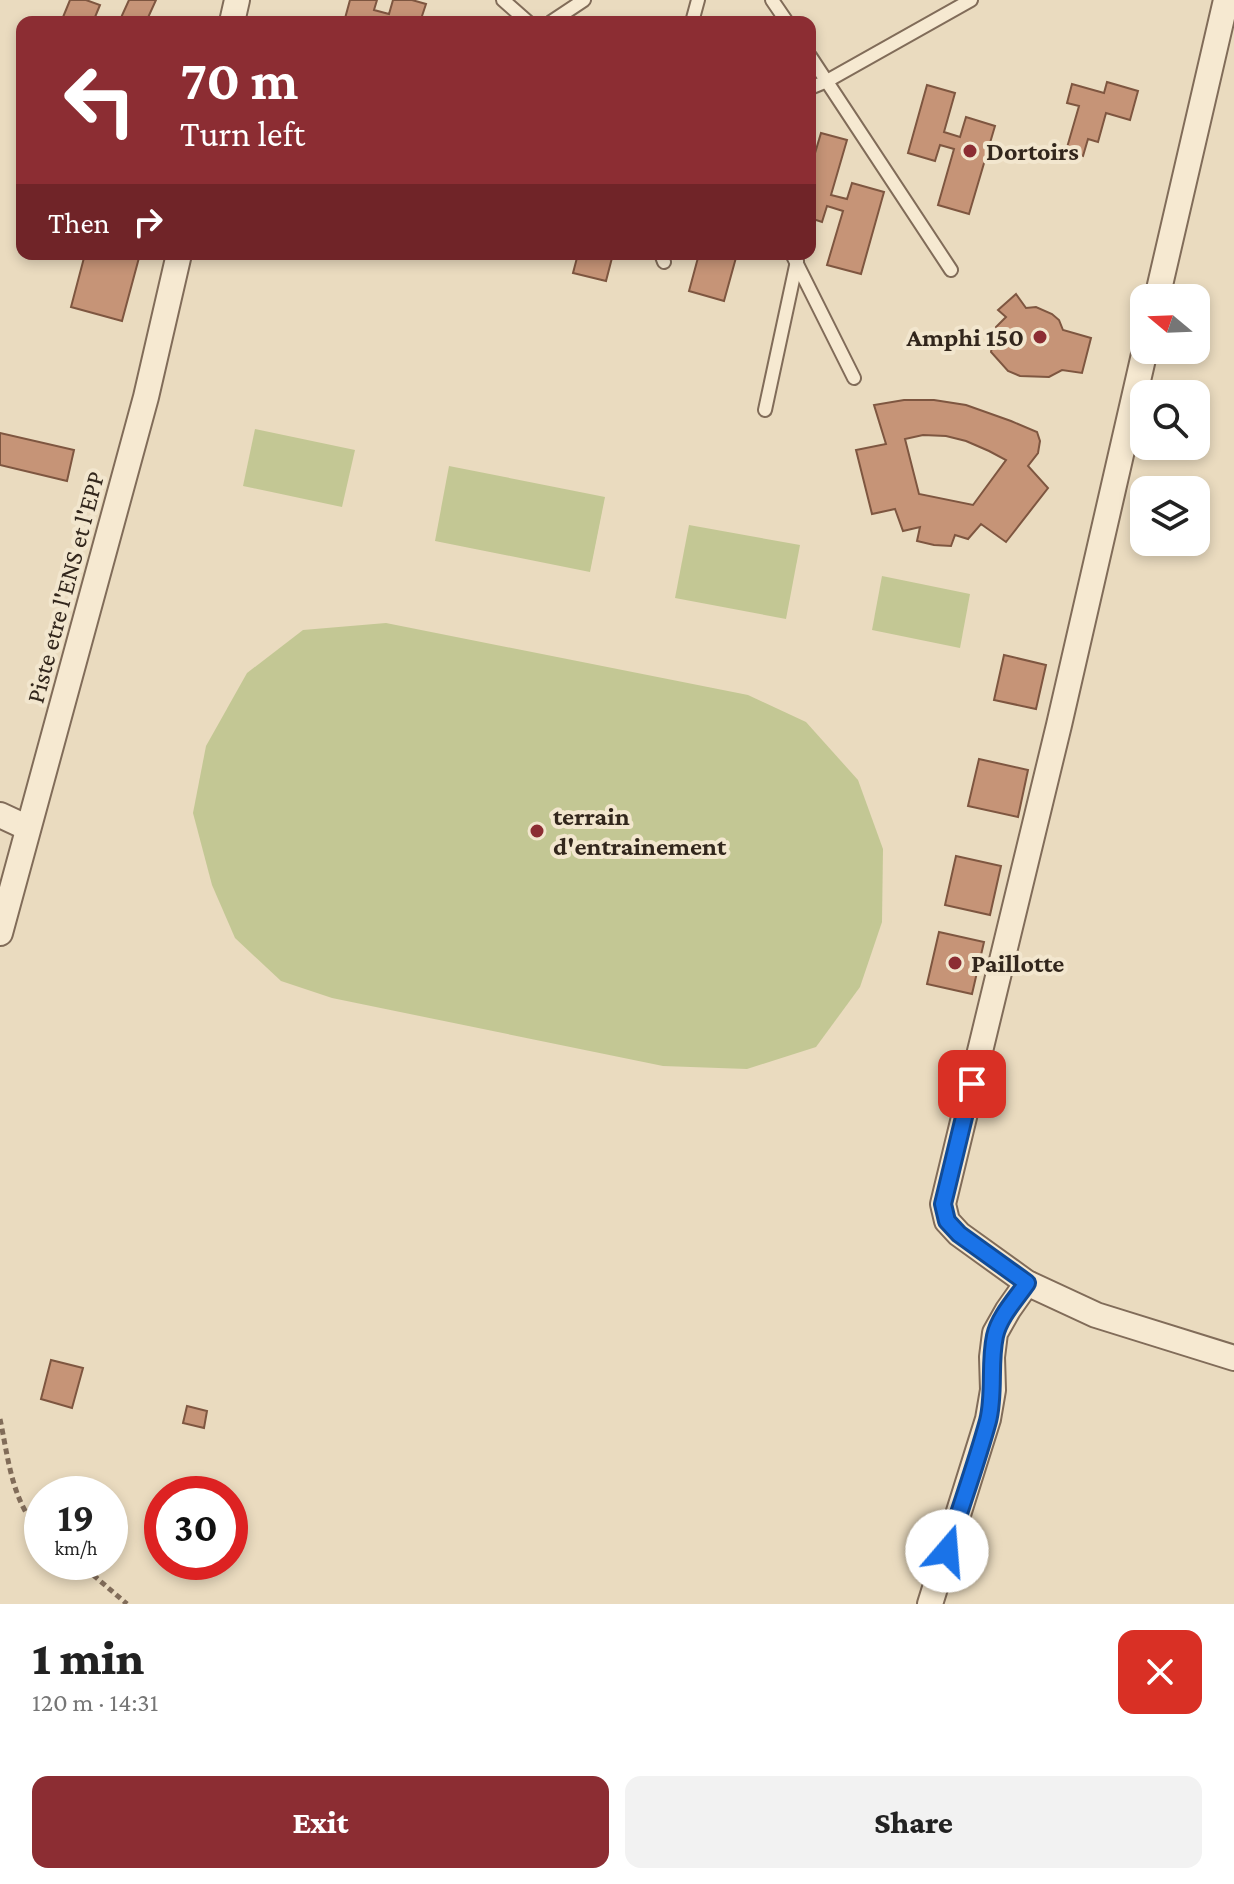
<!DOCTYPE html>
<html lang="en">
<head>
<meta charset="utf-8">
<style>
	:root { --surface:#fff; --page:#f2f2f2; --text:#222; --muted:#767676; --accent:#8c2d33 }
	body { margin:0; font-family:"Crimson Pro",serif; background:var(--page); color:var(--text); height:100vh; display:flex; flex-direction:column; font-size:30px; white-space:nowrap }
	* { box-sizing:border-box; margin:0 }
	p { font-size:26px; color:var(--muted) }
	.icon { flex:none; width:44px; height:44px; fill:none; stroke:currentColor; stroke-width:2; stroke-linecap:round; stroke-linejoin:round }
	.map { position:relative; height:1604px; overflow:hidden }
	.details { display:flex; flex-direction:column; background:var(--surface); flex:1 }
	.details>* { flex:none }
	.top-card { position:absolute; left:16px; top:16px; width:800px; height:244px; border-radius:16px; box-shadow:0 4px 12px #0003; background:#8c2d33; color:#fff; overflow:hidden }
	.needle { width:52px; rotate:289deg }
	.fabs { position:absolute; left:1130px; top:284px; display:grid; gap:16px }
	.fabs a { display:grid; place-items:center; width:80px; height:80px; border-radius:16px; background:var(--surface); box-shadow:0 4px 12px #0003; font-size:40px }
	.speed { position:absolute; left:24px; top:1476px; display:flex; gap:16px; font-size:40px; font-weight:700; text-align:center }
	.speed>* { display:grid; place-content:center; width:104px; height:104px; border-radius:50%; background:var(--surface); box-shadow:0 4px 12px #0003; line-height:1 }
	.speed small { font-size:20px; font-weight:400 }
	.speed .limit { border:12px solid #d22; background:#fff; color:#111 }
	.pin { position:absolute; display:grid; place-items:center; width:68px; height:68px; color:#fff; margin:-34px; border-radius:16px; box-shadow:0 4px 12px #0006 }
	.me { position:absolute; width:88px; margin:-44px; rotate:18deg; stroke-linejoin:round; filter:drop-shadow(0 0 6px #0008) }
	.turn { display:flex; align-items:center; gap:28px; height:168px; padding:0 32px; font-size:36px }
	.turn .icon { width:104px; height:104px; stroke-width:2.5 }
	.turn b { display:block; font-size:56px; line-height:68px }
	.then { display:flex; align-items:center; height:76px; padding:0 32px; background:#0003; gap:16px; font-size:30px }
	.round { display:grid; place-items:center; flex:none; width:84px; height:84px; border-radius:16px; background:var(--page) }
	.head { display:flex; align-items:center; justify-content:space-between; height:136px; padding:0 32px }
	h1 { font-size:48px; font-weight:800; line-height:60px }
	.button { display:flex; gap:16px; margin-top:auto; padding:16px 32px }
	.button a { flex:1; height:92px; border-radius:16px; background:var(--accent); color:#fff; font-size:32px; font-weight:800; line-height:92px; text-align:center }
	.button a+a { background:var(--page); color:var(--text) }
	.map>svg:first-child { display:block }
</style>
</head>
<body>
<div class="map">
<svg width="1234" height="1604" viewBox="0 0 1234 1604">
	<rect width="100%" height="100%" fill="#eadbbf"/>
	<!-- green -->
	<g fill="#c3c794">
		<path d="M255 429 355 450 342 507 243 486Z"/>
		<path d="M449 466 605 497 590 572 435 541Z"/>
		<path d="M689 525 800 545 786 619 675 598Z"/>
		<path d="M882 576 970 594 960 648 872 630Z"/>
		<path d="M386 623 748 695 806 722 858 780 883 849 882 922 860 987 816 1047 747 1069 663 1066 332 998 281 981 235 938 212 885 193 813 206 746 247 673 303 630Z"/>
	</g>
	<!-- building -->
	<g fill="#c69477" stroke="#7e5640" stroke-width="2" fill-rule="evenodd">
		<path d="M70 0H86L100 5 93 22H61Z"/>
		<path d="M129 0H156L146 22H119Z"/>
		<path d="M350 0H377L374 10 389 14 393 0H412L426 4 420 22H344Z"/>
		<path d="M1107 82 1138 91 1130 120 1106 113 1098 142 1088 139 1083 156 1066 151 1079 106 1067 103 1072 84 1104 93Z"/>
		<path d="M927 85 955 93 944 132 960 137 966 117 995 126 969 214 938 205 954 149 940 145 935 161 908 153Z"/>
		<path d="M821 133 847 140 831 195 847 199 852 183 884 192 861 274 827 265 843 211 827 206 822 222 810 218V170Z"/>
		<path d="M85 254H140L122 321 71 307Z"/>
		<path d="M578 254H613L606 281 573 273Z"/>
		<path d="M699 254H737L724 301 689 291Z"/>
		<path d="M1016 294 1026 308 1036 307 1052 314 1059 320 1063 330 1091 338 1082 373 1062 370 1049 377 1020 376 1008 371 991 352 996 327 1006 317 998 310Z"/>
		<path d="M904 400H934L966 405 1011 421 1037 432 1040 441 1038 453 1028 466 1048 488 1006 542 981 524 968 539 955 535 951 546 934 545 917 541 920 527 903 531 895 509 872 514 856 450 886 444 874 405ZM923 435 946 436 966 441 989 451 1006 460 973 505 919 494 905 439Z"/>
		<path d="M0 433 74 450 67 481 0 465Z"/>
		<path d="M1004 655 1046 665 1036 709 994 700Z"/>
		<path d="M979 759 1028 770 1018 817 968 806Z"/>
		<path d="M956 856 1001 866 990 915 945 905Z"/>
		<path d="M939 932 984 942 972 994 927 984Z"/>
		<path d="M51 1360 83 1368 72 1408 41 1399Z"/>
		<path d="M187 1406 207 1411 204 1428 183 1423Z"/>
	</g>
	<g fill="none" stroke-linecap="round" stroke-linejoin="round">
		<!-- service casing -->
		<g stroke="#816c59" stroke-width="16">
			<g id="service">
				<path d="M503 0 528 22"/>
				<path d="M772 0 787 22"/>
				<path d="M551 22 584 0"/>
				<path d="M692 22 698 0"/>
				<path d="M810 56 951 270"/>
				<path d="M810 88 827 81 971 0"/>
				<path d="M661 254 664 262"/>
				<path d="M792 254 854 378"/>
				<path d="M765 410 797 261"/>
			</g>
		</g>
		<!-- minor casing -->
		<g stroke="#816c59" stroke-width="28">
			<g id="minor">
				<path d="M232 22 237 0"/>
				<path d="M1157 298 1226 0"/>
				<path d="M1145 350 1059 725 943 1204 947 1221 959 1234 1027 1283 1096 1315 1234 1358"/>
				<path d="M0 815 28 828"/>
				<path d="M0 933 146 397 179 254"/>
				<path d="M930 1604 988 1419 993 1390 992 1357 995 1333 1008 1310 1027 1283"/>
			</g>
		</g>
		<!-- path -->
		<g stroke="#816c59" stroke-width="5" stroke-dasharray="6 4" stroke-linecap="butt">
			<path d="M0 1419C8 1456 12 1506 42 1532"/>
			<path d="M78 1562 127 1604"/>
		</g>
		<!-- service -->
		<use href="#service" stroke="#f6e9d1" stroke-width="12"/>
		<!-- minor -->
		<use href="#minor" stroke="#f6e9d1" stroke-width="24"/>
	</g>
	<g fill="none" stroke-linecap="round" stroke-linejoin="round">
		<!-- route casing -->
		<g stroke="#114b97" stroke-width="20">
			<path id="route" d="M947 1551C960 1508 976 1465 988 1421 995 1393 989 1364 995 1336 999 1317 1016 1299 1027 1283L959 1234 947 1221 943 1204 972 1084"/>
		</g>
		<!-- route -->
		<use href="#route" stroke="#1a73e8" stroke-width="14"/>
	</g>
	<!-- markers -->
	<g fill="#8c2d33" stroke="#f2e6ce" stroke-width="3">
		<circle cx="970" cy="151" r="8"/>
		<circle cx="1040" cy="337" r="8"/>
		<circle cx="537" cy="831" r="8"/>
		<circle cx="955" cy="963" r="8"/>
	</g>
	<g text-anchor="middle" stroke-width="8" stroke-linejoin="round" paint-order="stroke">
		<!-- poi labels -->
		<g font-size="26" font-weight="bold" fill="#32261c" stroke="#f2e6ce" text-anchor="start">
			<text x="986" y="160">Dortoirs</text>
			<text x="1024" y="346" text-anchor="end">Amphi 150</text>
			<text x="553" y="825">terrain<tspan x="553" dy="30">d'entrainement</tspan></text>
			<text x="971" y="972">Paillotte</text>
		</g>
		<!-- street labels -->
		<g font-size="26" fill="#32261c" stroke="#f2e6ce">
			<text transform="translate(65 587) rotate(-75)" y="9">Piste etre l'ENS et l'EPP</text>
		</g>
	</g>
</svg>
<div class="fabs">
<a><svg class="needle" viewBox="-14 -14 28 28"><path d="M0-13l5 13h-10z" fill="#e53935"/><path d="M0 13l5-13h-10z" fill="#767676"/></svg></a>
<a><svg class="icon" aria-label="search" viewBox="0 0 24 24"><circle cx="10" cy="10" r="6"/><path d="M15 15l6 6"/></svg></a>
<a><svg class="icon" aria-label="layers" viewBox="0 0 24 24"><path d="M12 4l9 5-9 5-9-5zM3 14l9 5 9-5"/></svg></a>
</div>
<div class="speed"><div>19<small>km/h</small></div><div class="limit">30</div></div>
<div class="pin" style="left:972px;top:1084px;background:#d93025"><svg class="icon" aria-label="arrive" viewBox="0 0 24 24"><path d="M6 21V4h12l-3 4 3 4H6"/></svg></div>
<svg class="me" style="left:947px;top:1551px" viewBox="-20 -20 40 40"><circle r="19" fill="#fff"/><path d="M0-13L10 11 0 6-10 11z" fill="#1a73e8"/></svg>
<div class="top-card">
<div class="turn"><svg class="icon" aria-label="left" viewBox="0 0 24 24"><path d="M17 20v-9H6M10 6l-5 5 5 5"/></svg><div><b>70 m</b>Turn left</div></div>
<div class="then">Then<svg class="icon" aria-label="right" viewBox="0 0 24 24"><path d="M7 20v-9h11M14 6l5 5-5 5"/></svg></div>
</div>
</div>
<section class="details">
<div class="head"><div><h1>1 min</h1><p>120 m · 14:31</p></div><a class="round" style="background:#d93025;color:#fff"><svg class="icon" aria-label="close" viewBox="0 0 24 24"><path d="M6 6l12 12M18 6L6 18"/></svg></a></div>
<div class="button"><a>Exit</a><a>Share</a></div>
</section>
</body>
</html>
